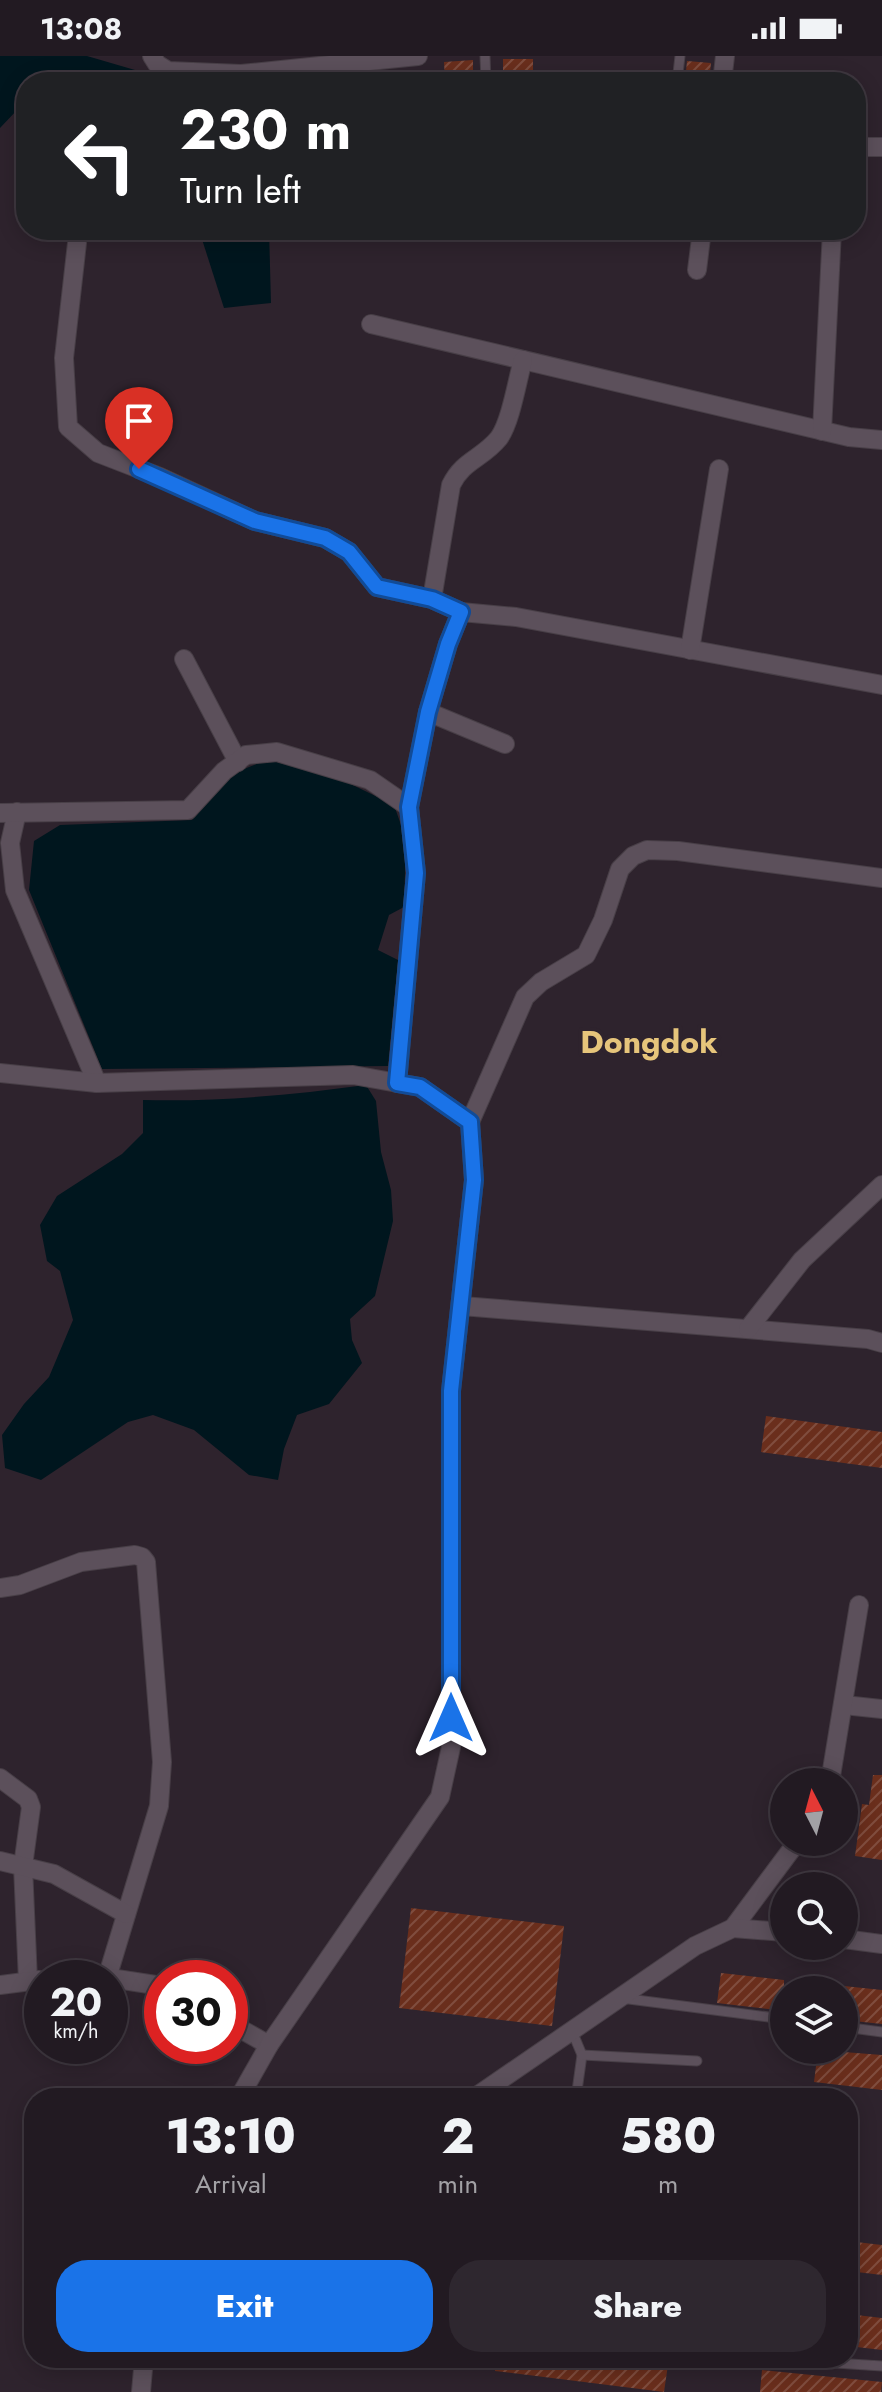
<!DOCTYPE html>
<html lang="en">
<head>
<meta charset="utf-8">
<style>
	:root { --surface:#221a22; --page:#2e272f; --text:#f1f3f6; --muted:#a2a1a5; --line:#3f3840; --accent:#1a73e8 }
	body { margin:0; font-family:Jost,sans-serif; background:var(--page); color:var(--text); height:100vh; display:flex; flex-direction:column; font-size:30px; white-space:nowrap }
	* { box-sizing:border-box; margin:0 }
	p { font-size:26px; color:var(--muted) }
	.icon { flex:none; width:44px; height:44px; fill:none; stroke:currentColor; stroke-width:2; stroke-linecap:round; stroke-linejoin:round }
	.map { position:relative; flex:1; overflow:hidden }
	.details { position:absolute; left:24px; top:2032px; width:834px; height:280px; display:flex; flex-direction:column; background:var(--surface); border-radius:32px; box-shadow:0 4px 20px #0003,0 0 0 2px var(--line) }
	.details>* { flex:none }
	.guide { position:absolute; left:16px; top:16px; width:850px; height:168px; border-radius:32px; box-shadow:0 4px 20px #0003,0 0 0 2px var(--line); background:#202124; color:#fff; overflow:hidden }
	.needle { width:52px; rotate:354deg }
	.controls { position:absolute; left:770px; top:1712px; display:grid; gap:16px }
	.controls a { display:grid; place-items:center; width:88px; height:88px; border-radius:50%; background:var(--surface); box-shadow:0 4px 20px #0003,0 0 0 2px var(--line); font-size:40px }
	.speed { position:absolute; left:24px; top:1904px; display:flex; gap:16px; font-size:40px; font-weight:700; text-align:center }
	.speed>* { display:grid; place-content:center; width:104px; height:104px; border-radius:50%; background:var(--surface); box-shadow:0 4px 20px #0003,0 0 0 2px var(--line); line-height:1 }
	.speed small { font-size:20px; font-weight:400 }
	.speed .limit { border:12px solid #d22; background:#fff; color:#111 }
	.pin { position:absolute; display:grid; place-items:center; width:68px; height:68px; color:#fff; margin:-82px -34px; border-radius:50% 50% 50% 0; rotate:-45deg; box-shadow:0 0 8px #0007 }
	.pin .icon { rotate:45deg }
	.me { position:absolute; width:88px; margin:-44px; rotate:0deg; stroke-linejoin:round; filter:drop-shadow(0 0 6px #0008) }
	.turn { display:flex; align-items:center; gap:28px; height:168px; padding:0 32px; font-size:36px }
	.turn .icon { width:104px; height:104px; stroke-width:2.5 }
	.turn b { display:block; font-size:56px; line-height:68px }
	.eta { display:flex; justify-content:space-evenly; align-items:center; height:136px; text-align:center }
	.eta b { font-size:48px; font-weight:800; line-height:56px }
	.action { display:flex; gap:16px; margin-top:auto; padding:16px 32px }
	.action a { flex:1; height:92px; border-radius:32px; background:var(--accent); color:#fff; font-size:32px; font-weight:800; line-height:92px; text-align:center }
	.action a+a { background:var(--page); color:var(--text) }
	.status { display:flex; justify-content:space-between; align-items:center; height:56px; padding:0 40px; background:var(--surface); direction:ltr }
	.status svg { height:22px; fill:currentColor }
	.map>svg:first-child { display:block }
</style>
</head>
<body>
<div class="status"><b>13:08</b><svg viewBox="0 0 49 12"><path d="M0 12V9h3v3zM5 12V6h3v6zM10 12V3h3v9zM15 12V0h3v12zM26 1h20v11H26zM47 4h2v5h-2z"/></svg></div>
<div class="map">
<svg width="882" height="2336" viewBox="0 0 882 2336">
	<defs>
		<pattern id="building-hatch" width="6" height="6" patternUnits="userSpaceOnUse" patternTransform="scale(2)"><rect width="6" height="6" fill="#6a2e1c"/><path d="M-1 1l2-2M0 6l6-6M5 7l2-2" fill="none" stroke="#804d3e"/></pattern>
	</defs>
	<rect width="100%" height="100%" fill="#2e232d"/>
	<!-- water -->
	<g fill="#00161e">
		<path d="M0 0H87L176 26H26V55L18 53 0 72Z"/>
		<path d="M199 174H269L271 247 224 252Z"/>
		<path d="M267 704 330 718 394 749 406 783 404 851 389 859 378 894 398 904 388 1010 102 1013 29 834 34 785 60 769 192 764 234 717Z"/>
		<path d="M366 1029 376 1045 381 1096 391 1134 393 1165 375 1240 350 1263 352 1284 362 1307 329 1348 297 1359 284 1393 278 1424 249 1419 194 1374 153 1359 128 1366 41 1424 5 1412 2 1379 24 1348 49 1321 73 1264 60 1215 47 1205 40 1169 57 1140 122 1098 143 1077V1044C218 1046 292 1039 366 1029Z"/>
	</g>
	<!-- building -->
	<g fill="url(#building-hatch)">
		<rect x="503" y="3" width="30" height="23"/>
		<path d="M473 4V26H445L444 6Z"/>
		<path d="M687 5 711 7 709 26H685Z"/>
		<path d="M766 1360 882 1376V1412L761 1396Z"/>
		<path d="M873 1719H882V1804L855 1800 862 1748 869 1749Z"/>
		<path d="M411 1852 564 1870 552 1970 399 1952Z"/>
		<path d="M721 1917 784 1924V1955L717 1947Z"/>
		<path d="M844 1930 882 1934V1968L844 1964Z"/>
		<path d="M818 1994 882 1999V2034L814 2026Z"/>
		<path d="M848 2185 882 2189V2219L848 2215Z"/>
		<path d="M848 2258 882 2262V2294L848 2290Z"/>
		<path d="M497 2302H669L664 2336 495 2315Z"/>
		<path d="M762 2314 882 2326 881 2336H760Z"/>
	</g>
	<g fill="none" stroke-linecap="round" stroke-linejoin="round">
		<!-- lane casing -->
		<g stroke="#483f47" stroke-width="11">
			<g id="lane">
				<path d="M485 0 486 26"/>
				<path d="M677 26 680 0"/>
				<path d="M621 1942 784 1963"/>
				<path d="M844 1971 882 1976"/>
				<path d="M572 1975 582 1999 576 2042"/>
				<path d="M582 1999 697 2005"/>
				<path d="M759 2302 882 2310"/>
			</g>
		</g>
		<!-- street casing -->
		<g stroke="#483f47" stroke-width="20">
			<g id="street">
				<path d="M152 0 157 8 168 15 241 18 418 0"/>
				<path d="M722 26 725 0"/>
				<path d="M856 91H882"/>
				<path d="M77 187 64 302 68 371 98 397 160 421 255 465 325 482 349 496 377 531 432 543 461 556 448 588 428 656 409 751 416 817 397 1027"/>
				<path d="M697 214 702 174"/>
				<path d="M371 268 849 381 882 384"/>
				<path d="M822 375 832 174"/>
				<path d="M432 543 451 429C463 404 482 403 499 382 511 365 517 325 523 304"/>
				<path d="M461 556 516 561 882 629"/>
				<path d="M690 594 719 413"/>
				<path d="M184 603 238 706"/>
				<path d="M428 656 505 688"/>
				<path d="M17 756 10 787 15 834 97 1027"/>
				<path d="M0 757 188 754 224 715 246 699 277 696 370 724 409 751"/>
				<path d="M0 1017 97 1027 353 1019 420 1031 470 1066"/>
				<path d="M470 1066 525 941 541 926 586 899 603 864 620 813 633 800 647 794 678 795 882 822"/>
				<path d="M462 1250 868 1283 882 1287"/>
				<path d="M748 1273 802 1204 882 1129"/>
				<path d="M0 1532 20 1529 81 1506 135 1499 142 1501 146 1506 162 1706 159 1750 107 1922"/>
				<path d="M844 1649 882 1653"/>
				<path d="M0 1722 28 1743 31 1751 23 1810 28 1925"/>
				<path d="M830 1726 859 1549"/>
				<path d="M0 1805 54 1818 126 1858"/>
				<path d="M733 1872 797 1786"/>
				<path d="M844 1883 882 1888"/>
				<path d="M50 1922 80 1918 109 1922"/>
				<path d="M110 1922 162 1930"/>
				<path d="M0 1929 39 1924"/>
				<path d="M230 1967 269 1989"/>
				<path d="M239 2042 269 1989 440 1741 451 1691V1335L474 1124 470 1066"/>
				<path d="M474 2042 695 1890 733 1872 784 1876"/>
				<path d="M141 2336 144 2302"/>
			</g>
		</g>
		<!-- lane -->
		<use href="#lane" stroke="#5c505b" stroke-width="9"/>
		<!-- street -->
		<use href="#street" stroke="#5c505b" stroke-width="18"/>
	</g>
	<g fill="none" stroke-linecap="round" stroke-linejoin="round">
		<!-- route casing -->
		<g stroke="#114b97" stroke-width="20">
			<path id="route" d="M139 413 255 465 325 482 349 496 377 531 432 543 461 556 448 588 428 656 409 751 416 817 397 1027 420 1031 470 1066 474 1124 451 1335V1662"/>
		</g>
		<!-- route -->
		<use href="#route" stroke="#1a73e8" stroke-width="14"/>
	</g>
	<g text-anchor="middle" stroke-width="8" stroke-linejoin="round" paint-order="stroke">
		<!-- quarter labels -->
		<g font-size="32" font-weight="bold" fill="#e6c57b" stroke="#2e232d">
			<text x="649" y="997">Dongdok</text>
		</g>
	</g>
</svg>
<div class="controls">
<a><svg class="needle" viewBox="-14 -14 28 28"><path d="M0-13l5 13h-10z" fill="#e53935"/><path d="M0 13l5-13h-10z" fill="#a2a1a5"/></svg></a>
<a><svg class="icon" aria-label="search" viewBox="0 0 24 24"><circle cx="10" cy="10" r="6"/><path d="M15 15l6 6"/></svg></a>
<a><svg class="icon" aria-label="layers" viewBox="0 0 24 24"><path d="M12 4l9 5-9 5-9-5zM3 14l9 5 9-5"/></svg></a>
</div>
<div class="speed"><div>20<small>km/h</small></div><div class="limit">30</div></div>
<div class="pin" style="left:139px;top:413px;background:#d93025"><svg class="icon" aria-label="arrive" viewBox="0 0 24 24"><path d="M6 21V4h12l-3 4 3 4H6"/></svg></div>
<svg class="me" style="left:451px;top:1662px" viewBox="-20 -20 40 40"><path d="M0-17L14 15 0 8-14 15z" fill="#1a73e8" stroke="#fff" stroke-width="4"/></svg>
<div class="guide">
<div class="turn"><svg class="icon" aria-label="left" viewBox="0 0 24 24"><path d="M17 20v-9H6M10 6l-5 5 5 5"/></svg><div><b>230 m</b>Turn left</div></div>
</div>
<section class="details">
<div class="eta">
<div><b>13:10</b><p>Arrival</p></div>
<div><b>2</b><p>min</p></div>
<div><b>580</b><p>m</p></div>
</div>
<div class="action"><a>Exit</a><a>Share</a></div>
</section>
</div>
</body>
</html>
